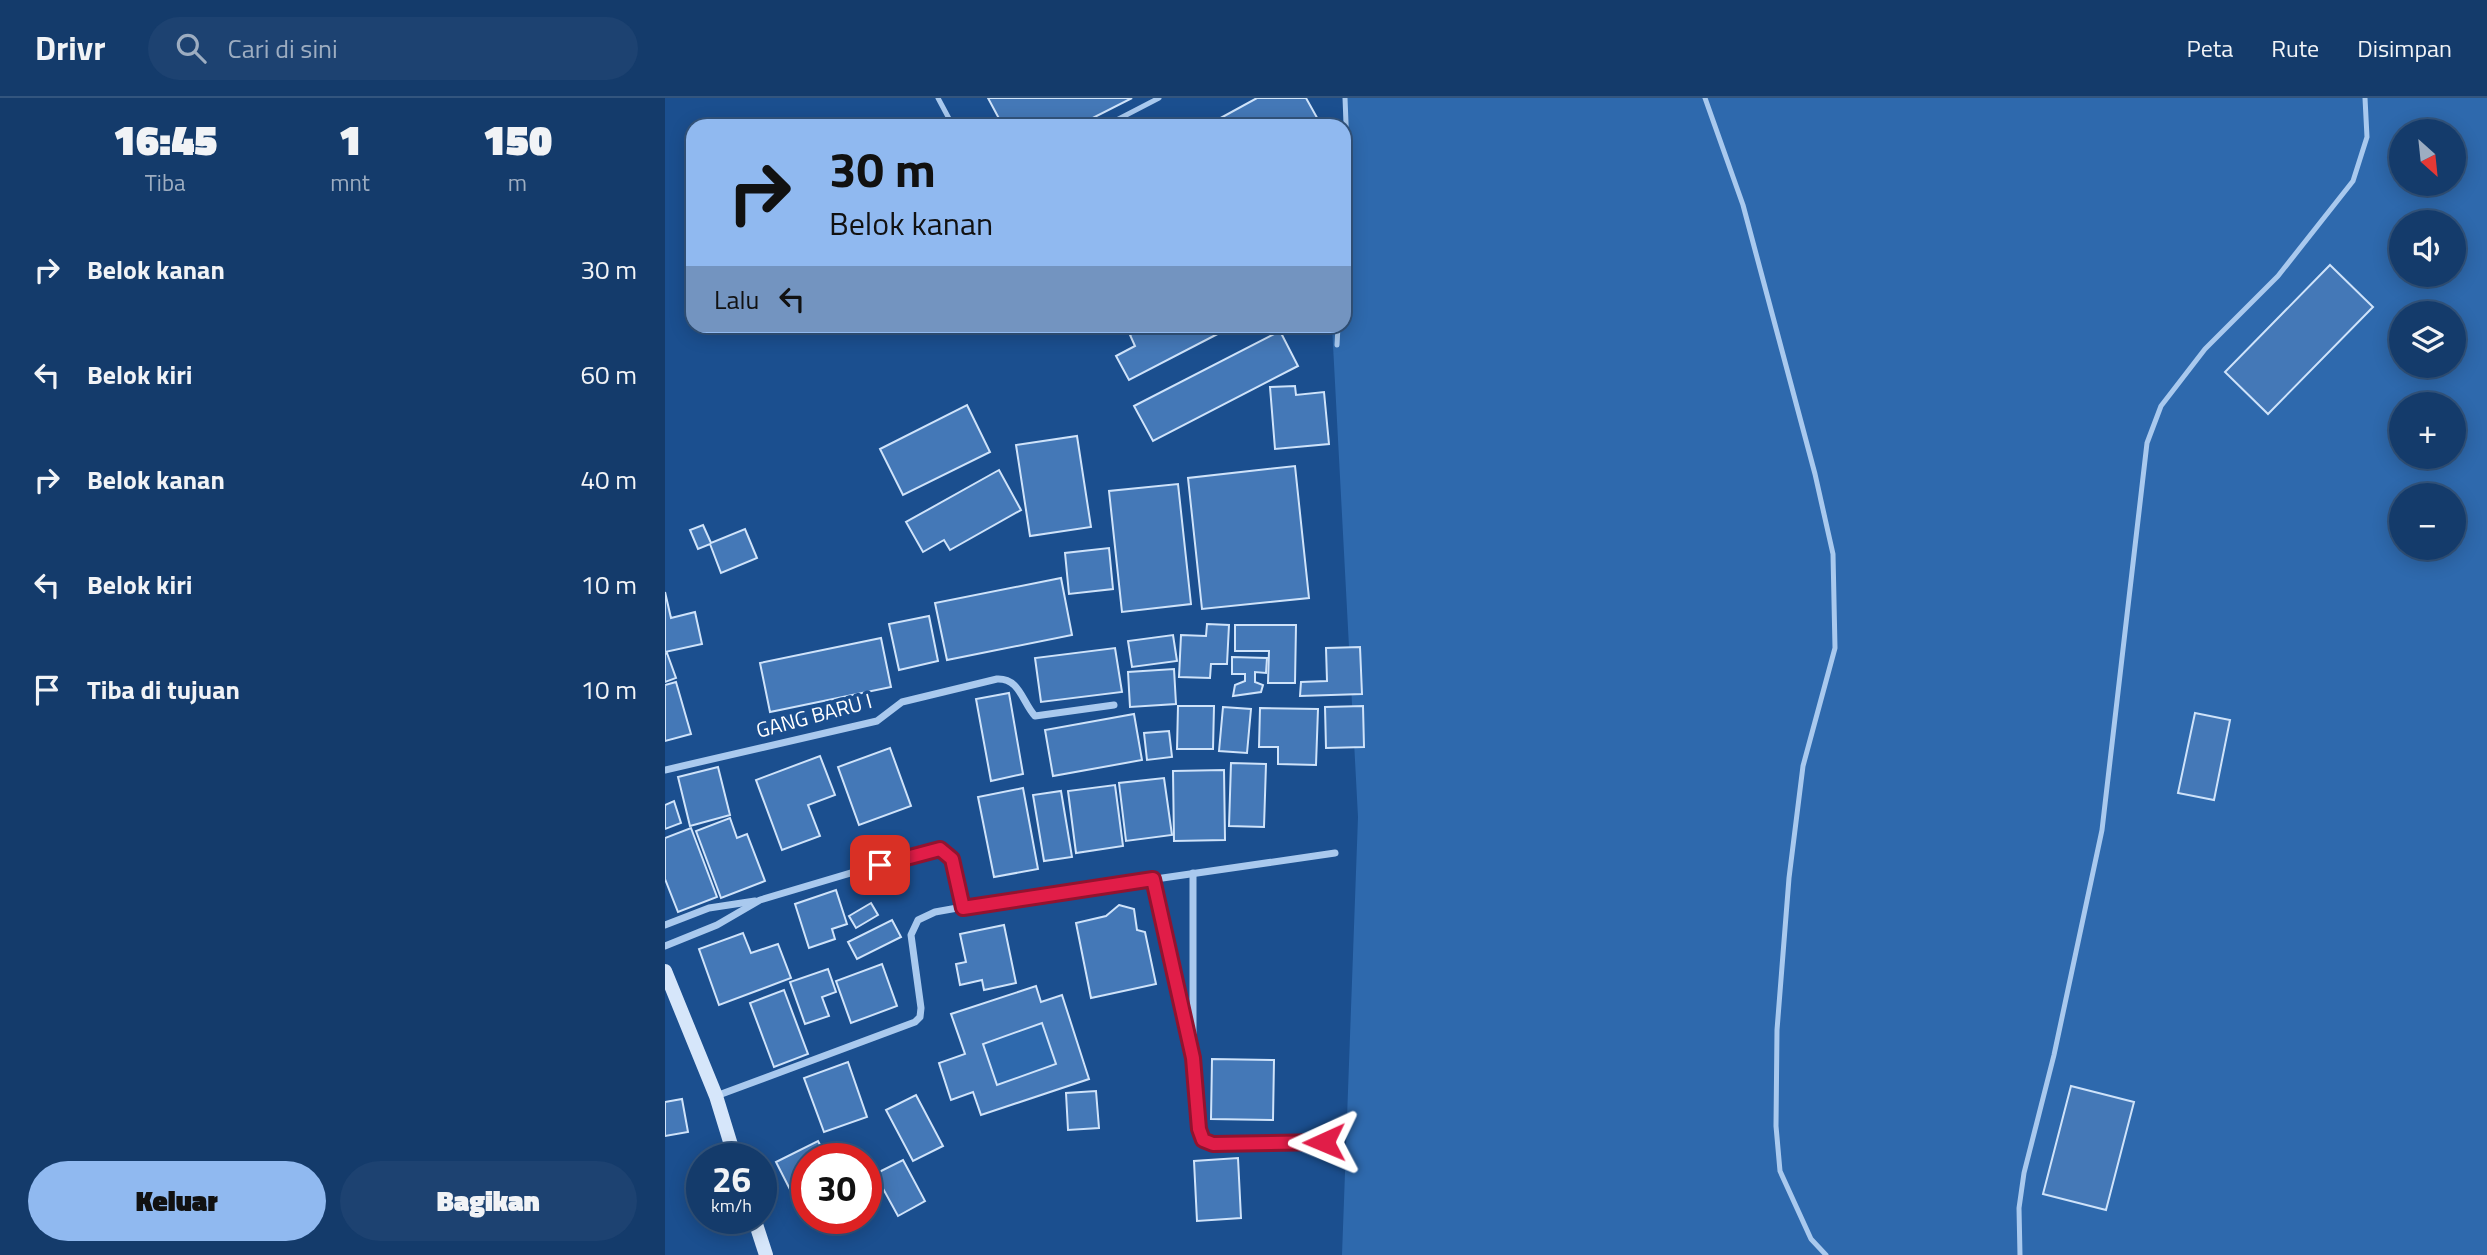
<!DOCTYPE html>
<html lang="id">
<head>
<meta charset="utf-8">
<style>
	:root { --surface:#143b6b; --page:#1d4271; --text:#f1f3f6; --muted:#9dadc1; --line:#33557e; --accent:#90b9f0 }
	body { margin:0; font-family:"Titillium Web",sans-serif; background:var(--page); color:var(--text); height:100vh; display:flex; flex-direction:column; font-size:26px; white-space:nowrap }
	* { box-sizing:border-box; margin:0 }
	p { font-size:23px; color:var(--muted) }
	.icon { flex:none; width:38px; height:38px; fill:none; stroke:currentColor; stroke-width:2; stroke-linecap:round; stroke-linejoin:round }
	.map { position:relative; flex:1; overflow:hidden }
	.panel { display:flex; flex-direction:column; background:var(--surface); width:665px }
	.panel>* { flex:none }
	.top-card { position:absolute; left:21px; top:21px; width:665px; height:214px; border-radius:21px; box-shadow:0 4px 18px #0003,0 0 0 2px var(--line); background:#90b9f0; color:#111; overflow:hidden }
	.needle { width:46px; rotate:153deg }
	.tools { position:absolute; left:1724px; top:21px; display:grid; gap:14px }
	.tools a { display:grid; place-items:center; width:77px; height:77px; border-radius:50%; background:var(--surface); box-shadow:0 4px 18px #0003,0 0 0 2px var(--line); font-size:35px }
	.speed { position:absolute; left:21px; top:1045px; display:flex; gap:14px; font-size:35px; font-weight:700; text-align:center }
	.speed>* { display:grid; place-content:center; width:91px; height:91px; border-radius:50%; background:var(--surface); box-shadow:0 4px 18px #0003,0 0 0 2px var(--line); line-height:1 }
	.speed small { font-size:18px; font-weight:400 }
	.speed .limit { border:10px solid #d22; background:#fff; color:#111 }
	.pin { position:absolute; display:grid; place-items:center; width:60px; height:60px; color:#fff; margin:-30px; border-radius:14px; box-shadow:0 4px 10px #0006 }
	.me { position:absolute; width:77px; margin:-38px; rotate:269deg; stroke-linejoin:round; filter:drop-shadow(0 0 5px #0008) }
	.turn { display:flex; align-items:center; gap:24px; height:147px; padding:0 28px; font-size:32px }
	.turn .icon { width:91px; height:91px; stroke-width:2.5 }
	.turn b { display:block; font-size:49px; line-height:60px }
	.then { display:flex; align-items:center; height:66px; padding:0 28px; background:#0003; gap:14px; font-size:26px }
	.eta { display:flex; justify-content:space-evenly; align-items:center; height:119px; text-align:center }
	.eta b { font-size:42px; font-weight:800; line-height:49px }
	.cta { display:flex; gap:14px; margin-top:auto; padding:14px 28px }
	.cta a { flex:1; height:80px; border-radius:42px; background:var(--accent); color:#111; font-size:28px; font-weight:800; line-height:80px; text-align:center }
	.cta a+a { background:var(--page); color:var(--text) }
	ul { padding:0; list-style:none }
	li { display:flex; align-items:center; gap:21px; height:105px; padding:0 28px }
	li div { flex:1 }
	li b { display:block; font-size:26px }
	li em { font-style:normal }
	header { display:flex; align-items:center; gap:42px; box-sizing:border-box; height:98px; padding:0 35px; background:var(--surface); border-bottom:2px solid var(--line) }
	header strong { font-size:33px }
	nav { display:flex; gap:38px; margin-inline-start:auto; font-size:24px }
	.search { width:490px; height:63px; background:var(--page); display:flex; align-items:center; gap:18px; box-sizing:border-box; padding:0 24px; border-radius:38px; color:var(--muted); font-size:26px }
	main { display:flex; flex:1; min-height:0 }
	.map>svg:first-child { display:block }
</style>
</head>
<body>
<header>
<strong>Drivr</strong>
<div class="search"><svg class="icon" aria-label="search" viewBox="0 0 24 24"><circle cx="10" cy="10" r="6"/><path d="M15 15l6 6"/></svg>Cari di sini</div>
<nav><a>Peta</a><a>Rute</a><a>Disimpan</a></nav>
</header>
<main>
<section class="panel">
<div class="eta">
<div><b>16:45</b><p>Tiba</p></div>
<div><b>1</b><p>mnt</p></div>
<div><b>150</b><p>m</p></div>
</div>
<ul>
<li><svg class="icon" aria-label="right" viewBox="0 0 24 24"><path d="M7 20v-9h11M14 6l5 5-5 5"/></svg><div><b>Belok kanan</b></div><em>30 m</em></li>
<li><svg class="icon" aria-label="left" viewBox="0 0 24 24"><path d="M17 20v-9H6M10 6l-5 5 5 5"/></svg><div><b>Belok kiri</b></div><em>60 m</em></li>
<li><svg class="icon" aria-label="right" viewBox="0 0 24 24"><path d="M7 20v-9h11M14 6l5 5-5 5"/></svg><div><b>Belok kanan</b></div><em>40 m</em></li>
<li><svg class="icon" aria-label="left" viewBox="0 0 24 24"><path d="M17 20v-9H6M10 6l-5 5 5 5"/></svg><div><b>Belok kiri</b></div><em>10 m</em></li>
<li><svg class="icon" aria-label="arrive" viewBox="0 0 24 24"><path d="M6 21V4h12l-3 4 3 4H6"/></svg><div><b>Tiba di tujuan</b></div><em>10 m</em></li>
</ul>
<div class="cta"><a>Keluar</a><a>Bagikan</a></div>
</section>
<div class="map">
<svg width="1822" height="1157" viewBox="0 0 1822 1157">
	<rect width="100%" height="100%" fill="#1b4f8f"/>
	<!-- green -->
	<g fill="#2e69ad" fill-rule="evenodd">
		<path d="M678 0H1822V1157H677L693 719 667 228H679ZM1736 33H1788V86H1736ZM1736 124H1788V177H1736ZM1736 215H1788V268H1736ZM1736 306H1788V359H1736ZM1736 397H1788V450H1736Z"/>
		<path d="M377 925 391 966 332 987 318 946Z"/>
	</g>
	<!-- building -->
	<g fill="#4478b7" stroke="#cfe3fa" stroke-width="2" fill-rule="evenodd">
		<path d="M323 0H467L412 28H338Z"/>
		<path d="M592 0H641L655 25 649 28H541Z"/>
		<path d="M1665 167 1708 209 1603 316 1560 274Z"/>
		<path d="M483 228H568L464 282 451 258 470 248 465 237Z"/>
		<path d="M615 233 633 268 488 343 469 308Z"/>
		<path d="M630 288 631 297 659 294 664 346 610 351 605 289Z"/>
		<path d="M302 307 325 354 238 397 215 351Z"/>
		<path d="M412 338 426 429 365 438 351 347Z"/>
		<path d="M630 368 644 500 537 511 523 380Z"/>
		<path d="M334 372 356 412 285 452 279 442 258 454 241 424Z"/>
		<path d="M513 386 526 506 457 514 444 393Z"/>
		<path d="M38 427 46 445 80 431 92 460 56 475 45 446 33 451 25 432Z"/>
		<path d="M444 450 448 491 404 496 400 455Z"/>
		<path d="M396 480 407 537 282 562 270 505Z"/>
		<path d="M0 494 6 520 30 514 37 546 0 554Z"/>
		<path d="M264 518 273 563 234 572 224 526Z"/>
		<path d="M542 526 564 527 562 566H546L545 580 514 579 516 537 541 538Z"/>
		<path d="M570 527H631L630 585H603L604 553H570Z"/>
		<path d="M508 537 512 563 467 569 463 543Z"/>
		<path d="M216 540 226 589 105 614 95 565Z"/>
		<path d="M695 549 697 596 635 598 636 584 662 583 661 550Z"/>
		<path d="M450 550 457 594 376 604 370 560Z"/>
		<path d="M2 555 11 580 0 584V556Z"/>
		<path d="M567 559 602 560 601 575 590 574V584L598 587 596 594 568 598 570 587 580 583V576H567Z"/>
		<path d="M509 571 511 606 465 609 463 574Z"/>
		<path d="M11 584 26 636 0 643V587Z"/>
		<path d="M344 595 358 676 326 683 311 601Z"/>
		<path d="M513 608H549L548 651H512Z"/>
		<path d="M698 608 699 649 661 650 660 609Z"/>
		<path d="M558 609 586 611 582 655 554 653Z"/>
		<path d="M595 610 653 611 651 667 613 666V649H594Z"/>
		<path d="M1530 615 1565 622 1549 702 1513 695Z"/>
		<path d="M469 616 477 662 388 678 380 632Z"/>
		<path d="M504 633 507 659 482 662 479 635Z"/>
		<path d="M225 650 246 708 194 727 173 669Z"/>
		<path d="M155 658 170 697 143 707 155 738 117 752 91 682Z"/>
		<path d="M566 665 601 666 599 729 564 728Z"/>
		<path d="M53 669 65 717 25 728 13 679Z"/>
		<path d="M559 672 560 742 509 743 508 673Z"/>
		<path d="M499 680 507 737 461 743 454 685Z"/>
		<path d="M450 687 458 748 411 755 403 693Z"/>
		<path d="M358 690 373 771 329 779 313 699Z"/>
		<path d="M396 693 407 759 379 763 368 697Z"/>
		<path d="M9 703 16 725 0 731V707Z"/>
		<path d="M65 720 72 740 82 736 100 783 56 800 31 733Z"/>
		<path d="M26 730 52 799 13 814 0 781V740Z"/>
		<path d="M171 792 182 826 167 831 170 841 144 850 130 806Z"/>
		<path d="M206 805 213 817 191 830 184 818Z"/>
		<path d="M454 807 469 811 472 832 480 834 491 886 426 900 411 825 441 818Z"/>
		<path d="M227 822 236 839 192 861 183 844Z"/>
		<path d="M339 827 351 885 319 892 317 882 295 887 291 866 301 864 295 836Z"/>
		<path d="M78 835 86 855 113 846 126 880 54 907 34 851Z"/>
		<path d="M217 866 232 908 186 925 171 883Z"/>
		<path d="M163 871 171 894 157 899 164 918 140 926 125 884Z"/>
		<path d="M371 888 376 904 397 897 424 981 316 1017 308 994 286 1002 274 965 300 956 286 916ZM377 925 391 966 332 987 318 946Z"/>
		<path d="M119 892 143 956 109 969 85 905Z"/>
		<path d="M547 961 609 962 608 1022 546 1021Z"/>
		<path d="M183 964 202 1019 159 1034 139 980Z"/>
		<path d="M1406 988 1469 1004 1441 1112 1378 1096Z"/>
		<path d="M431 993 434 1030 403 1032 401 995Z"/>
		<path d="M251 997 278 1048 248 1063 221 1012Z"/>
		<path d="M17 1001 23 1034 0 1038V1004Z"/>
		<path d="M153 1043 162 1060H142V1111L136 1113 111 1064Z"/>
		<path d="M573 1060 576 1120 532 1123 529 1063Z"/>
		<path d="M238 1062 260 1103 233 1118 210 1076Z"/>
	</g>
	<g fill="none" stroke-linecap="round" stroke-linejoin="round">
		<!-- lane -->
		<g stroke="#a9c9ee" stroke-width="5">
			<path d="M273 0 288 28"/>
			<path d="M1040 0 1078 107 1150 376 1168 456 1170 550 1138 668 1124 780 1112 932 1111 1028 1115 1073 1146 1141 1161 1157"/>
			<path d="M440 28 494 0"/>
			<path d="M679 157 684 99 680 0"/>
			<path d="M672 247 673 228"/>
			<path d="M1355 1157 1354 1110 1359 1075 1389 957 1437 732 1482 345 1496 308 1540 251 1613 178 1688 83 1702 39 1700 0"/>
		</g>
		<!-- street -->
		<g stroke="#a9c9ee" stroke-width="7">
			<path d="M0 672 212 623 237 604 332 581C355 580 357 604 370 618L449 607"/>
			<path d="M488 781 528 960 534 1031 538 1042 548 1046 659 1044"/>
			<path d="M0 827 44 810 90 803"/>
			<path d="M0 848 52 827 95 802 263 752 275 751 287 761 298 809 670 755"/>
			<path d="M528 946V775"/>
			<path d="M51 998 250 924 255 919 256 910 246 837 253 822 270 814 298 809"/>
		</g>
		<!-- secondary -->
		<g stroke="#d6e6fa" stroke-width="14">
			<path d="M0 873 51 998 70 1060"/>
			<path d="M89 1120 101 1157"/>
		</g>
	</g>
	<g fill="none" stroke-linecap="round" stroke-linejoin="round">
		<!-- route casing -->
		<g stroke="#92132f" stroke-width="18">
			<path id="route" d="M215 767 275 751 287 761 298 810 488 781 528 960 534 1031 538 1042 548 1046 659 1044"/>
		</g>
		<!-- route -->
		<use href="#route" stroke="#e11d48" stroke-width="12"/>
	</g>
	<g text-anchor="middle" stroke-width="7" stroke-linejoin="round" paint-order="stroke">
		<!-- street labels -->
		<g font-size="21" fill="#fff" stroke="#1b4f8f">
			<text transform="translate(149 618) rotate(-15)" y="7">GANG BARU I</text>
		</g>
	</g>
</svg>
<div class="tools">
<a><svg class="needle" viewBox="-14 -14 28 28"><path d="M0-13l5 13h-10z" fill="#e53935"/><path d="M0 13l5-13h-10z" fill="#9dadc1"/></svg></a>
<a><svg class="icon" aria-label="sound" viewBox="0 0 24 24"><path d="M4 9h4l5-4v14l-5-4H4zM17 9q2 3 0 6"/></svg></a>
<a><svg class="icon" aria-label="layers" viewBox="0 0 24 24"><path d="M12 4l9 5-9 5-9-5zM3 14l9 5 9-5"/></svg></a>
<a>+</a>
<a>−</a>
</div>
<div class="speed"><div>26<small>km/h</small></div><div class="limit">30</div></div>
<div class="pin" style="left:215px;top:767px;background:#d93025"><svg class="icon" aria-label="arrive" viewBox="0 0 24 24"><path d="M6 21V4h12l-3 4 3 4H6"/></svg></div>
<svg class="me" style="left:659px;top:1044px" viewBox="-20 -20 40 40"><path d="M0-17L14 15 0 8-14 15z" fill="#e11d48" stroke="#fff" stroke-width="4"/></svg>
<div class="top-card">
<div class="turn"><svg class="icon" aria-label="right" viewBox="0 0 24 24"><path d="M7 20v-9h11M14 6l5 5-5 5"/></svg><div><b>30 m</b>Belok kanan</div></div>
<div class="then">Lalu<svg class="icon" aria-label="left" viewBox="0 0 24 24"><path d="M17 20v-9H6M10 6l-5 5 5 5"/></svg></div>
</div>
</div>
</main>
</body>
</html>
